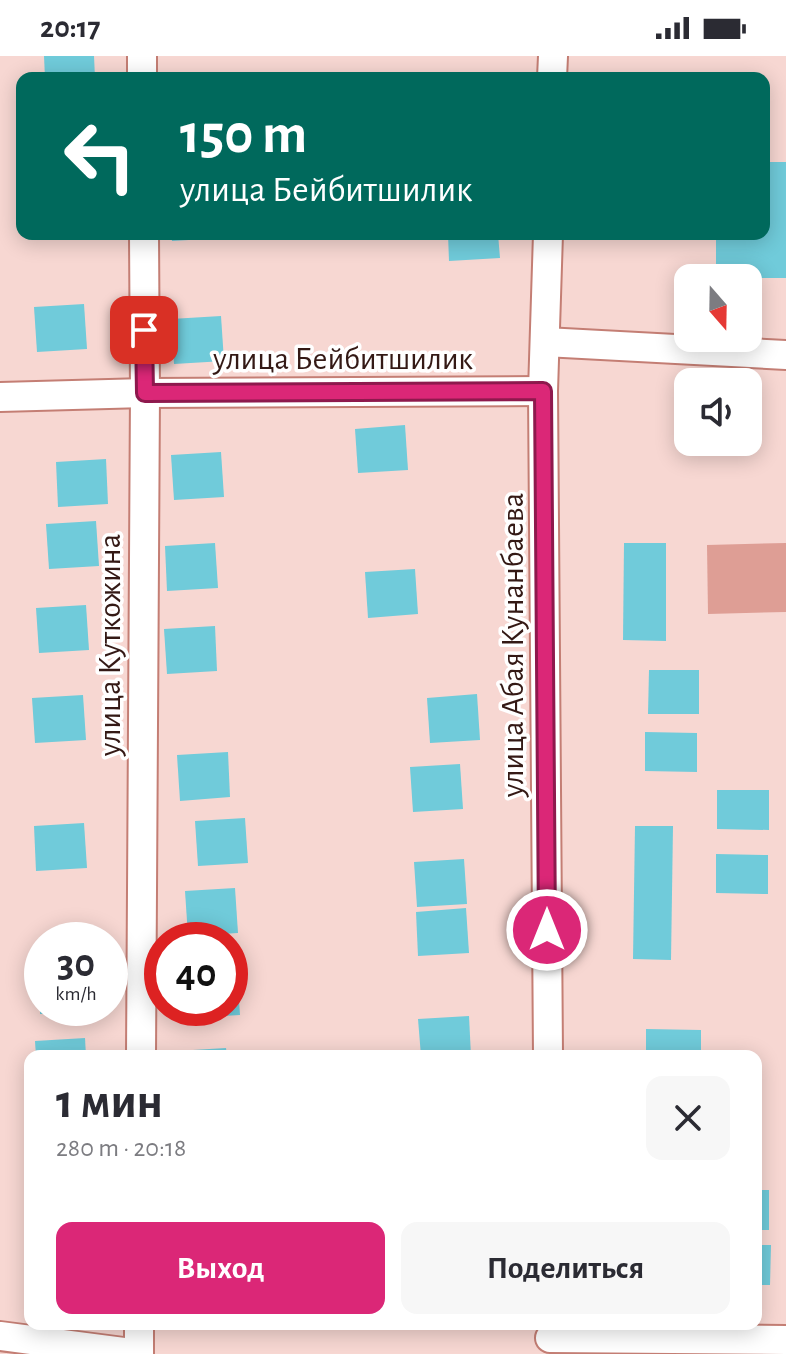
<!DOCTYPE html>
<html lang="ru">
<head>
<meta charset="utf-8">
<style>
	:root { --surface:#fff; --page:#f7f7f7; --text:#2b2b33; --muted:#7c7c81; --accent:#db2777 }
	body { margin:0; font-family:"Alegreya Sans",sans-serif; background:var(--page); color:var(--text); height:100vh; display:flex; flex-direction:column; font-size:30px; white-space:nowrap }
	* { box-sizing:border-box; margin:0 }
	p { font-size:26px; color:var(--muted) }
	.icon { flex:none; width:44px; height:44px; fill:none; stroke:currentColor; stroke-width:2; stroke-linecap:round; stroke-linejoin:round }
	.map { position:relative; flex:1; overflow:hidden }
	.sheet { position:absolute; left:24px; top:994px; width:738px; height:280px; display:flex; flex-direction:column; background:var(--surface); border-radius:16px; box-shadow:0 4px 20px #0003 }
	.sheet>* { flex:none }
	.guide { position:absolute; left:16px; top:16px; width:754px; height:168px; border-radius:16px; box-shadow:0 4px 20px #0003; background:#00695c; color:#fff; overflow:hidden }
	.needle { width:52px; rotate:160deg }
	.controls { position:absolute; left:674px; top:208px; display:grid; gap:16px }
	.controls a { display:grid; place-items:center; width:88px; height:88px; border-radius:16px; background:var(--surface); box-shadow:0 4px 20px #0003; font-size:40px }
	.speed { position:absolute; left:24px; top:866px; display:flex; gap:16px; font-size:40px; font-weight:700; text-align:center }
	.speed>* { display:grid; place-content:center; width:104px; height:104px; border-radius:50%; background:var(--surface); box-shadow:0 4px 20px #0003; line-height:1 }
	.speed small { font-size:20px; font-weight:400 }
	.speed .limit { border:12px solid #d22; background:#fff; color:#111 }
	.pin { position:absolute; display:grid; place-items:center; width:68px; height:68px; color:#fff; margin:-34px; border-radius:16px; box-shadow:0 4px 12px #0006 }
	.me { position:absolute; width:88px; margin:-44px; rotate:0deg; stroke-linejoin:round; filter:drop-shadow(0 0 6px #0008) }
	.turn { display:flex; align-items:center; gap:28px; height:168px; padding:0 32px; font-size:36px }
	.turn .icon { width:104px; height:104px; stroke-width:2.5 }
	.turn b { display:block; font-size:56px; line-height:68px }
	.round { display:grid; place-items:center; flex:none; width:84px; height:84px; border-radius:16px; background:var(--page) }
	.headline { display:flex; align-items:center; justify-content:space-between; height:136px; padding:0 32px }
	h1 { font-size:48px; font-weight:700; line-height:60px }
	.action { display:flex; gap:16px; margin-top:auto; padding:16px 32px }
	.action a { flex:1; height:92px; border-radius:16px; background:var(--accent); color:#fff; font-size:32px; font-weight:700; line-height:92px; text-align:center }
	.action a+a { background:var(--page); color:var(--text) }
	.status { display:flex; justify-content:space-between; align-items:center; height:56px; padding:0 40px; background:var(--surface); direction:ltr }
	.status svg { height:22px; fill:currentColor }
	.map>svg:first-child { display:block }
</style>
</head>
<body>
<div class="status"><b>20:17</b><svg viewBox="0 0 49 12"><path d="M0 12V9h3v3zM5 12V6h3v6zM10 12V3h3v9zM15 12V0h3v12zM26 1h20v11H26zM47 4h2v5h-2z"/></svg></div>
<div class="map">
<svg width="786" height="1298" viewBox="0 0 786 1298">
	<rect width="100%" height="100%" fill="#f7d7d2"/>
	<!-- green -->
	<path fill="#de9e95" d="M786 487V556L708 558 707 489Z"/>
	<!-- building -->
	<g fill="#70cbda">
		<path d="M44 0H94L95 22H45Z"/>
		<path d="M764 106H786V222H716V178H764Z"/>
		<path d="M171 178H222V182L172 185Z"/>
		<path d="M448 178H498L500 202 449 205Z"/>
		<path d="M84 248 87 293 37 296 34 251Z"/>
		<path d="M221 260 224 305 174 308 171 263Z"/>
		<path d="M405 369 408 414 358 417 355 373Z"/>
		<path d="M221 396 224 441 174 444 171 399Z"/>
		<path d="M106 403 108 448 58 451 56 406Z"/>
		<path d="M96 465 99 510 49 513 46 468Z"/>
		<path d="M215 487 218 532 167 535 165 490Z"/>
		<path d="M624 487H666V585L623 584Z"/>
		<path d="M415 513 418 558 368 562 365 516Z"/>
		<path d="M86 549 89 594 39 597 36 552Z"/>
		<path d="M215 570 217 615 167 618 164 573Z"/>
		<path d="M649 614H699V658H648Z"/>
		<path d="M477 638 480 684 430 687 427 642Z"/>
		<path d="M83 639 86 684 35 687 32 642Z"/>
		<path d="M645 676 697 677V716L645 715Z"/>
		<path d="M228 696 230 741 180 745 177 699Z"/>
		<path d="M460 708 463 753 413 756 410 711Z"/>
		<path d="M717 734H769V774L717 773Z"/>
		<path d="M245 762 248 807 198 810 195 765Z"/>
		<path d="M84 767 87 812 36 815 34 770Z"/>
		<path d="M635 770H673L671 904 633 903Z"/>
		<path d="M716 798 768 799V838L716 837Z"/>
		<path d="M464 803 467 848 417 851 414 806Z"/>
		<path d="M235 832 238 877 188 880 185 835Z"/>
		<path d="M466 852 469 897 418 900 416 856Z"/>
		<path d="M230 914H237L240 959 189 962V952H230Z"/>
		<path d="M40 952H90V955L40 958Z"/>
		<path d="M469 960 471 1000H421L418 963Z"/>
		<path d="M646 973 701 974V1000H646Z"/>
		<path d="M85 982 86 1000H36L35 985Z"/>
		<path d="M226 992 227 1000H176V995Z"/>
		<rect x="756" y="1134" width="13" height="40"/>
		<path d="M756 1189H771L770 1229H756Z"/>
	</g>
	<g fill="none" stroke-linecap="round" stroke-linejoin="round">
		<!-- minor casing -->
		<g stroke="#c47e74" stroke-width="32">
			<g id="minor">
				<path d="M142 0V22"/>
				<path d="M552 22 553 0"/>
				<path d="M548 178 543 335 548 1000"/>
				<path d="M545 286 786 299"/>
				<path d="M0 341 145 337 543 335"/>
				<path d="M141 1000 145 337 144 178"/>
				<path d="M0 1280 139 1298"/>
				<path d="M550 1282 786 1284"/>
				<path d="M139 1298V1268"/>
			</g>
		</g>
		<!-- minor -->
		<use href="#minor" stroke="#fff" stroke-width="28"/>
	</g>
	<g fill="none" stroke-linecap="round" stroke-linejoin="round">
		<!-- route casing -->
		<g stroke="#8e194d" stroke-width="20">
			<path id="route" d="M144 274 145 337 543 335 547 874"/>
		</g>
		<!-- route -->
		<use href="#route" stroke="#db2777" stroke-width="14"/>
	</g>
	<g text-anchor="middle" stroke-width="7" stroke-linejoin="round" paint-order="stroke">
		<!-- street labels -->
		<g font-size="32" fill="#341915" stroke="#fff">
			<text x="343" y="313">улица Бейбитшилик</text>
			<text transform="translate(109 589) rotate(-90)" y="11">улица Куткожина</text>
			<text transform="translate(512 589) rotate(-90)" y="11">улица Абая Кунанбаева</text>
		</g>
	</g>
</svg>
<div class="controls">
<a><svg class="needle" viewBox="-14 -14 28 28"><path d="M0-13l5 13h-10z" fill="#e53935"/><path d="M0 13l5-13h-10z" fill="#7c7c81"/></svg></a>
<a><svg class="icon" aria-label="sound" viewBox="0 0 24 24"><path d="M4 9h4l5-4v14l-5-4H4zM17 9q2 3 0 6"/></svg></a>
</div>
<div class="speed"><div>30<small>km/h</small></div><div class="limit">40</div></div>
<div class="pin" style="left:144px;top:274px;background:#d93025"><svg class="icon" aria-label="arrive" viewBox="0 0 24 24"><path d="M6 21V4h12l-3 4 3 4H6"/></svg></div>
<svg class="me" style="left:547px;top:874px" viewBox="-20 -20 40 40"><circle r="17" fill="#db2777" stroke="#fff" stroke-width="3"/><path d="M0-11L8 9 0 5-8 9z" fill="#fff"/></svg>
<div class="guide">
<div class="turn"><svg class="icon" aria-label="left" viewBox="0 0 24 24"><path d="M17 20v-9H6M10 6l-5 5 5 5"/></svg><div><b>150 m</b>улица Бейбитшилик</div></div>
</div>
<section class="sheet">
<div class="headline"><div><h1>1 мин</h1><p>280 m · 20:18</p></div><a class="round"><svg class="icon" aria-label="close" viewBox="0 0 24 24"><path d="M6 6l12 12M18 6L6 18"/></svg></a></div>
<div class="action"><a>Выход</a><a>Поделиться</a></div>
</section>
</div>
</body>
</html>
